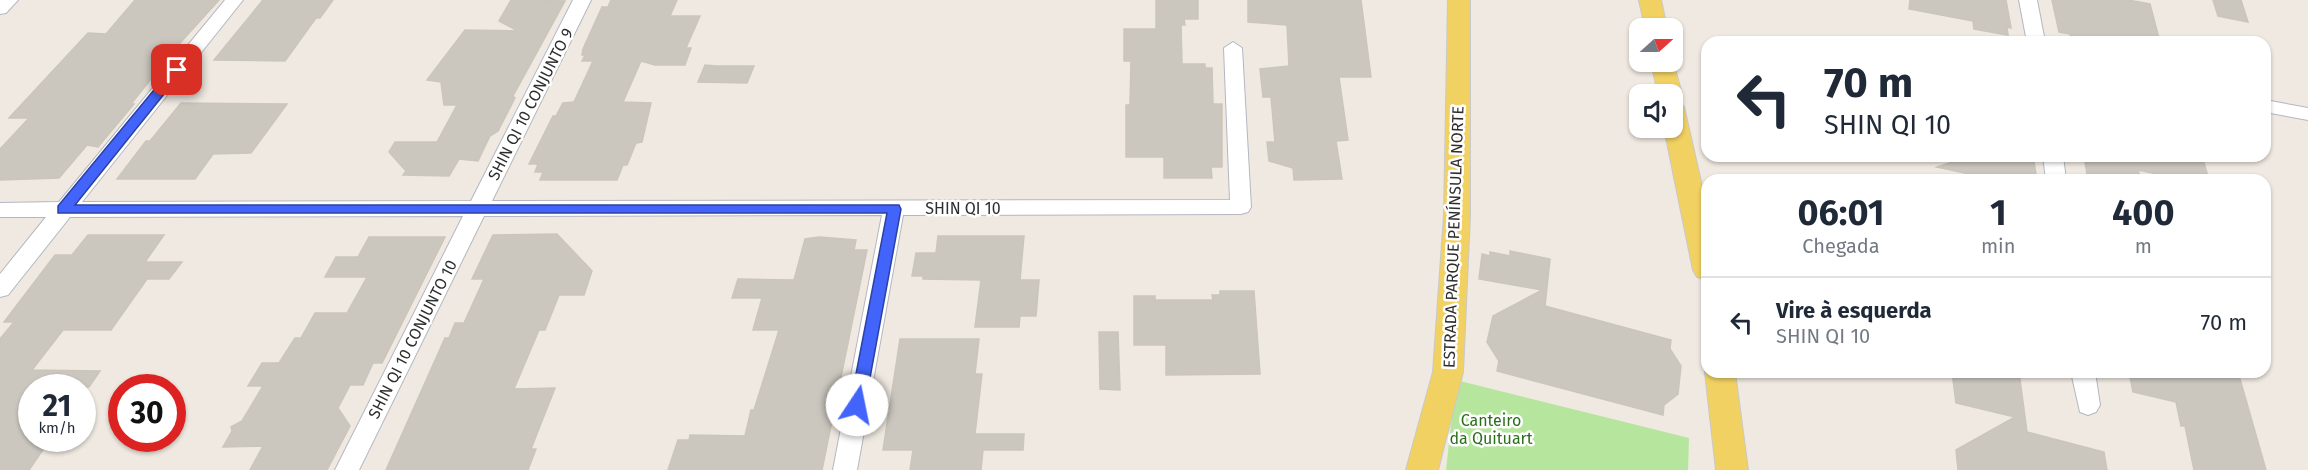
<!DOCTYPE html>
<html lang="pt">
<head>
<meta charset="utf-8">
<style>
	:root { --surface:#fff; --page:#f6f6f7; --text:#1f2937; --muted:#747a83; --line:#e0e1e3 }
	body { margin:0; font-family:"Fira Sans",sans-serif; background:var(--page); color:var(--text); height:100vh; display:flex; flex-direction:column; font-size:22px; white-space:nowrap }
	* { box-sizing:border-box; margin:0 }
	p { font-size:20px; color:var(--muted) }
	.icon { flex:none; width:33px; height:33px; fill:none; stroke:currentColor; stroke-width:2; stroke-linecap:round; stroke-linejoin:round }
	.map { position:relative; flex:1; overflow:hidden }
	.details { position:absolute; left:1701px; top:174px; width:570px; height:204px; display:flex; flex-direction:column; background:var(--surface); border-radius:18px; box-shadow:0 2px 4px #0004 }
	.details>* { flex:none }
	.banner { position:absolute; left:1701px; top:36px; width:570px; height:126px; border-radius:18px; box-shadow:0 2px 4px #0004; background:#fff; color:var(--text); overflow:hidden }
	.needle { width:39px; rotate:69deg }
	.fabs { position:absolute; left:1629px; top:18px; display:grid; gap:12px }
	.fabs a { display:grid; place-items:center; width:54px; height:54px; border-radius:12px; background:var(--surface); box-shadow:0 2px 4px #0004; font-size:30px }
	.speed { position:absolute; left:18px; top:374px; display:flex; gap:12px; font-size:30px; font-weight:700; text-align:center }
	.speed>* { display:grid; place-content:center; width:78px; height:78px; border-radius:50%; background:var(--surface); box-shadow:0 2px 4px #0004; line-height:1 }
	.speed small { font-size:15px; font-weight:400 }
	.speed .limit { border:9px solid #d22; background:#fff; color:#111 }
	.pin { position:absolute; display:grid; place-items:center; width:51px; height:51px; color:#fff; margin:-26px; border-radius:12px; box-shadow:0 3px 9px #0006 }
	.me { position:absolute; width:66px; margin:-33px; rotate:11deg; stroke-linejoin:round; filter:drop-shadow(0 0 4px #0008) }
	.turn { display:flex; align-items:center; gap:21px; height:126px; padding:0 24px; font-size:27px }
	.turn .icon { width:78px; height:78px; stroke-width:2.5 }
	.turn b { display:block; font-size:42px; line-height:51px }
	.eta { display:flex; justify-content:space-evenly; align-items:center; height:102px; text-align:center }
	.eta b { font-size:36px; font-weight:700; line-height:42px }
	ul { padding:0; list-style:none }
	li { display:flex; align-items:center; gap:18px; height:90px; padding:0 24px; border-top:2px solid var(--line) }
	li div { flex:1 }
	li b { display:block; font-size:22px }
	li em { font-style:normal }
	.map>svg:first-child { display:block }
</style>
</head>
<body>
<div class="map">
<svg width="2308" height="470" viewBox="0 0 2308 470">
	<rect width="100%" height="100%" fill="#efe9e1"/>
	<!-- green -->
	<path fill="#b6e59e" d="M1456 380 1689 438 1688 470H1446Z"/>
	<!-- building -->
	<g fill="#cbc7bf" stroke="#cbc5ba" stroke-width="1.5">
		<path d="M135 0H219L161 64H163L131 104H134L98 147 87 145 59 178 0 180V149L29 118H9L88 33 106 34Z"/>
		<path d="M263 0H333L320 18H316L285 61 214 60Z"/>
		<path d="M511 0 565 1 513 96 515 98 498 131 490 136 478 161 459 159 449 176 403 175 406 171 389 152 395 142H437L457 105H444L441 82 427 80 465 30 518 31 499 21Z"/>
		<path d="M611 0H677L670 16H700L686 48H691L685 65H655L641 61 623 102 651 103 642 142 636 143 627 165H623L617 180H540L543 172H535L538 164H529L553 116H556L563 103 574 102 593 61H582L585 55H582L583 49 602 7H608Z"/>
		<path d="M1156 0H1198V19H1184L1185 25H1181L1182 64H1205V68H1212L1213 104H1222V167H1211L1212 178H1164V157H1126V105H1130L1131 61H1124V29H1156Z"/>
		<path d="M1248 0H1361L1371 77H1339L1348 140 1336 141 1342 179 1294 180 1293 168 1269 161 1267 142H1275L1271 97H1263L1260 69 1289 66 1287 25 1248 22Z"/>
		<path d="M1910 0H2006L2011 28 2007 27 2008 35 1974 29 1973 21 1909 9Z"/>
		<path d="M2052 0H2128L2150 4 2160 42H2071L2070 34 2059 32Z"/>
		<path d="M2213 0H2241L2248 22 2218 16Z"/>
		<path d="M705 65 716 66H754L747 83 698 82Z"/>
		<path d="M181 103 287 104 251 153 213 154 195 179H117L146 141H150Z"/>
		<path d="M1971 156H2033L2037 180H1966L1965 173 1937 167Z"/>
		<path d="M2084 156H2202L2209 180H2187L2138 170 2141 180H2088Z"/>
		<path d="M557 234 592 271 584 295H559L545 330H539L514 389 555 388 531 449H536L528 470H386L445 338H449L455 323H464L484 279H472L493 235Z"/>
		<path d="M88 235H164L145 262H182L169 279H147L111 330H63L32 370 100 371 89 387H32V438H51L29 470H0V339L14 322H4L55 255H72Z"/>
		<path d="M938 236H1024L1020 280H1039L1036 316H1020L1019 327H975L981 280 923 279V276H912L916 253H936Z"/>
		<path d="M369 237H445L382 363H373L363 385H350L338 408 350 426 327 470H250L263 446 223 447 232 431 231 427 242 421 263 386H248L262 363H279L295 338H301L315 313H347L367 277H325L336 257H358Z"/>
		<path d="M819 237 856 240 854 250H867L822 470H668L678 440H689L690 435 745 436 751 410H754L779 330H753L762 298H732L738 279 794 280 805 239Z"/>
		<path d="M1510 251 1550 259 1545 306 1671 340 1670 349 1681 366 1678 394 1664 405 1663 415 1497 371 1499 361 1487 342 1493 316 1542 290 1479 279 1482 254 1490 256V252L1510 256Z"/>
		<path d="M1220 291H1254L1260 374 1166 375V345H1134V296H1155V300H1213L1212 295H1220Z"/>
		<path d="M1099 332H1118L1120 390 1100 389Z"/>
		<path d="M900 339H979L975 374H982L975 434H1024L1023 450H983L981 470H910L913 450H883Z"/>
		<path d="M1952 372H2019L2027 432 2104 452 2107 470H1958L1956 450 2015 417 1956 403Z"/>
		<path d="M2129 372H2238L2266 470H2194L2185 426H2181L2176 402 2133 392Z"/>
	</g>
	<g fill="none" stroke-linecap="round" stroke-linejoin="round">
		<!-- minor casing -->
		<g stroke="#b4b7c1" stroke-width="2">
			<g id="minor">
				<path d="M0 0H18L6 13 0 14Z"/>
				<path d="M225 0H243L82 202 471 201 573 0H591L492 201 1230 200 1224 48 1233 42 1242 48 1251 207 1248 212 1241 214 903 215 857 470H833L882 215 484 216 359 470H335L463 216 70 217 8 295 0 297V274L46 217H0V203L59 202Z"/>
				<path d="M2019 0H2037L2045 42H2027Z"/>
				<path d="M2265 100 2308 108V120L2265 112Z"/>
				<path d="M2043 156H2063L2066 180H2046Z"/>
				<path d="M2071 372H2095L2100 405 2096 412 2088 415 2080 412Z"/>
			</g>
		</g>
		<!-- major casing -->
		<g stroke="#c9c9c9" stroke-width="2">
			<g id="major">
				<path d="M1448 0H1470V215L1463 372 1438 470H1406L1433 372 1444 215Z"/>
				<path d="M1639 0H1661L1667 28H1645Z"/>
				<path d="M1672 58 1682 94 1677 100 1684 107 1707 208V280L1697 277 1693 270 1664 128H1672V94H1658L1651 62H1672Z"/>
				<path d="M1707 368V372H1735L1748 470H1716L1705 372Z"/>
			</g>
		</g>
		<!-- minor -->
		<use href="#minor" fill="#fff" fill-rule="evenodd"/>
		<!-- major -->
		<use href="#major" fill="#f2d163" fill-rule="evenodd"/>
	</g>
	<!-- route -->
	<path fill="#4264fb" stroke="#2b41a3" stroke-width="1.5" d="M177 66 181 67V73L75 205H899L901 209 865 405 857 411 850 405 887 213H58V206L173 67Z"/>
	<g text-anchor="middle" stroke-width="5" stroke-linejoin="round" paint-order="stroke">
		<!-- street labels -->
		<g font-size="16" fill="#2e2e2e" stroke="#fff">
			<text transform="translate(530 104) rotate(-63)" y="6">SHIN QI 10 CONJUNTO 9</text>
			<text x="963" y="214">SHIN QI 10</text>
			<text transform="translate(1453 237) rotate(-88)" y="6">ESTRADA PARQUE PENÍNSULA NORTE</text>
			<text transform="translate(412 339) rotate(-63)" y="6">SHIN QI 10 CONJUNTO 10</text>
		</g>
		<!-- park labels -->
		<g font-size="16" fill="#2c6e1b" stroke="#fff">
			<text x="1491" y="426">Canteiro<tspan x="1491" dy="18">da Quituart</tspan></text>
		</g>
	</g>
</svg>
<div class="fabs">
<a><svg class="needle" viewBox="-14 -14 28 28"><path d="M0-13l5 13h-10z" fill="#e53935"/><path d="M0 13l5-13h-10z" fill="#747a83"/></svg></a>
<a><svg class="icon" aria-label="sound" viewBox="0 0 24 24"><path d="M4 9h4l5-4v14l-5-4H4zM17 9q2 3 0 6"/></svg></a>
</div>
<div class="speed"><div>21<small>km/h</small></div><div class="limit">30</div></div>
<div class="pin" style="left:177px;top:70px;background:#d93025"><svg class="icon" aria-label="arrive" viewBox="0 0 24 24"><path d="M6 21V4h12l-3 4 3 4H6"/></svg></div>
<svg class="me" style="left:857px;top:405px" viewBox="-20 -20 40 40"><circle r="19" fill="#fff"/><path d="M0-13L10 11 0 6-10 11z" fill="#4264fb"/></svg>
<div class="banner">
<div class="turn"><svg class="icon" aria-label="left" viewBox="0 0 24 24"><path d="M17 20v-9H6M10 6l-5 5 5 5"/></svg><div><b>70 m</b>SHIN QI 10</div></div>
</div>
<section class="details">
<div class="eta">
<div><b>06:01</b><p>Chegada</p></div>
<div><b>1</b><p>min</p></div>
<div><b>400</b><p>m</p></div>
</div>
<ul>
<li><svg class="icon" aria-label="left" viewBox="0 0 24 24"><path d="M17 20v-9H6M10 6l-5 5 5 5"/></svg><div><b>Vire à esquerda</b><p>SHIN QI 10</p></div><em>70 m</em></li>
</ul>
</section>
</div>
</body>
</html>
